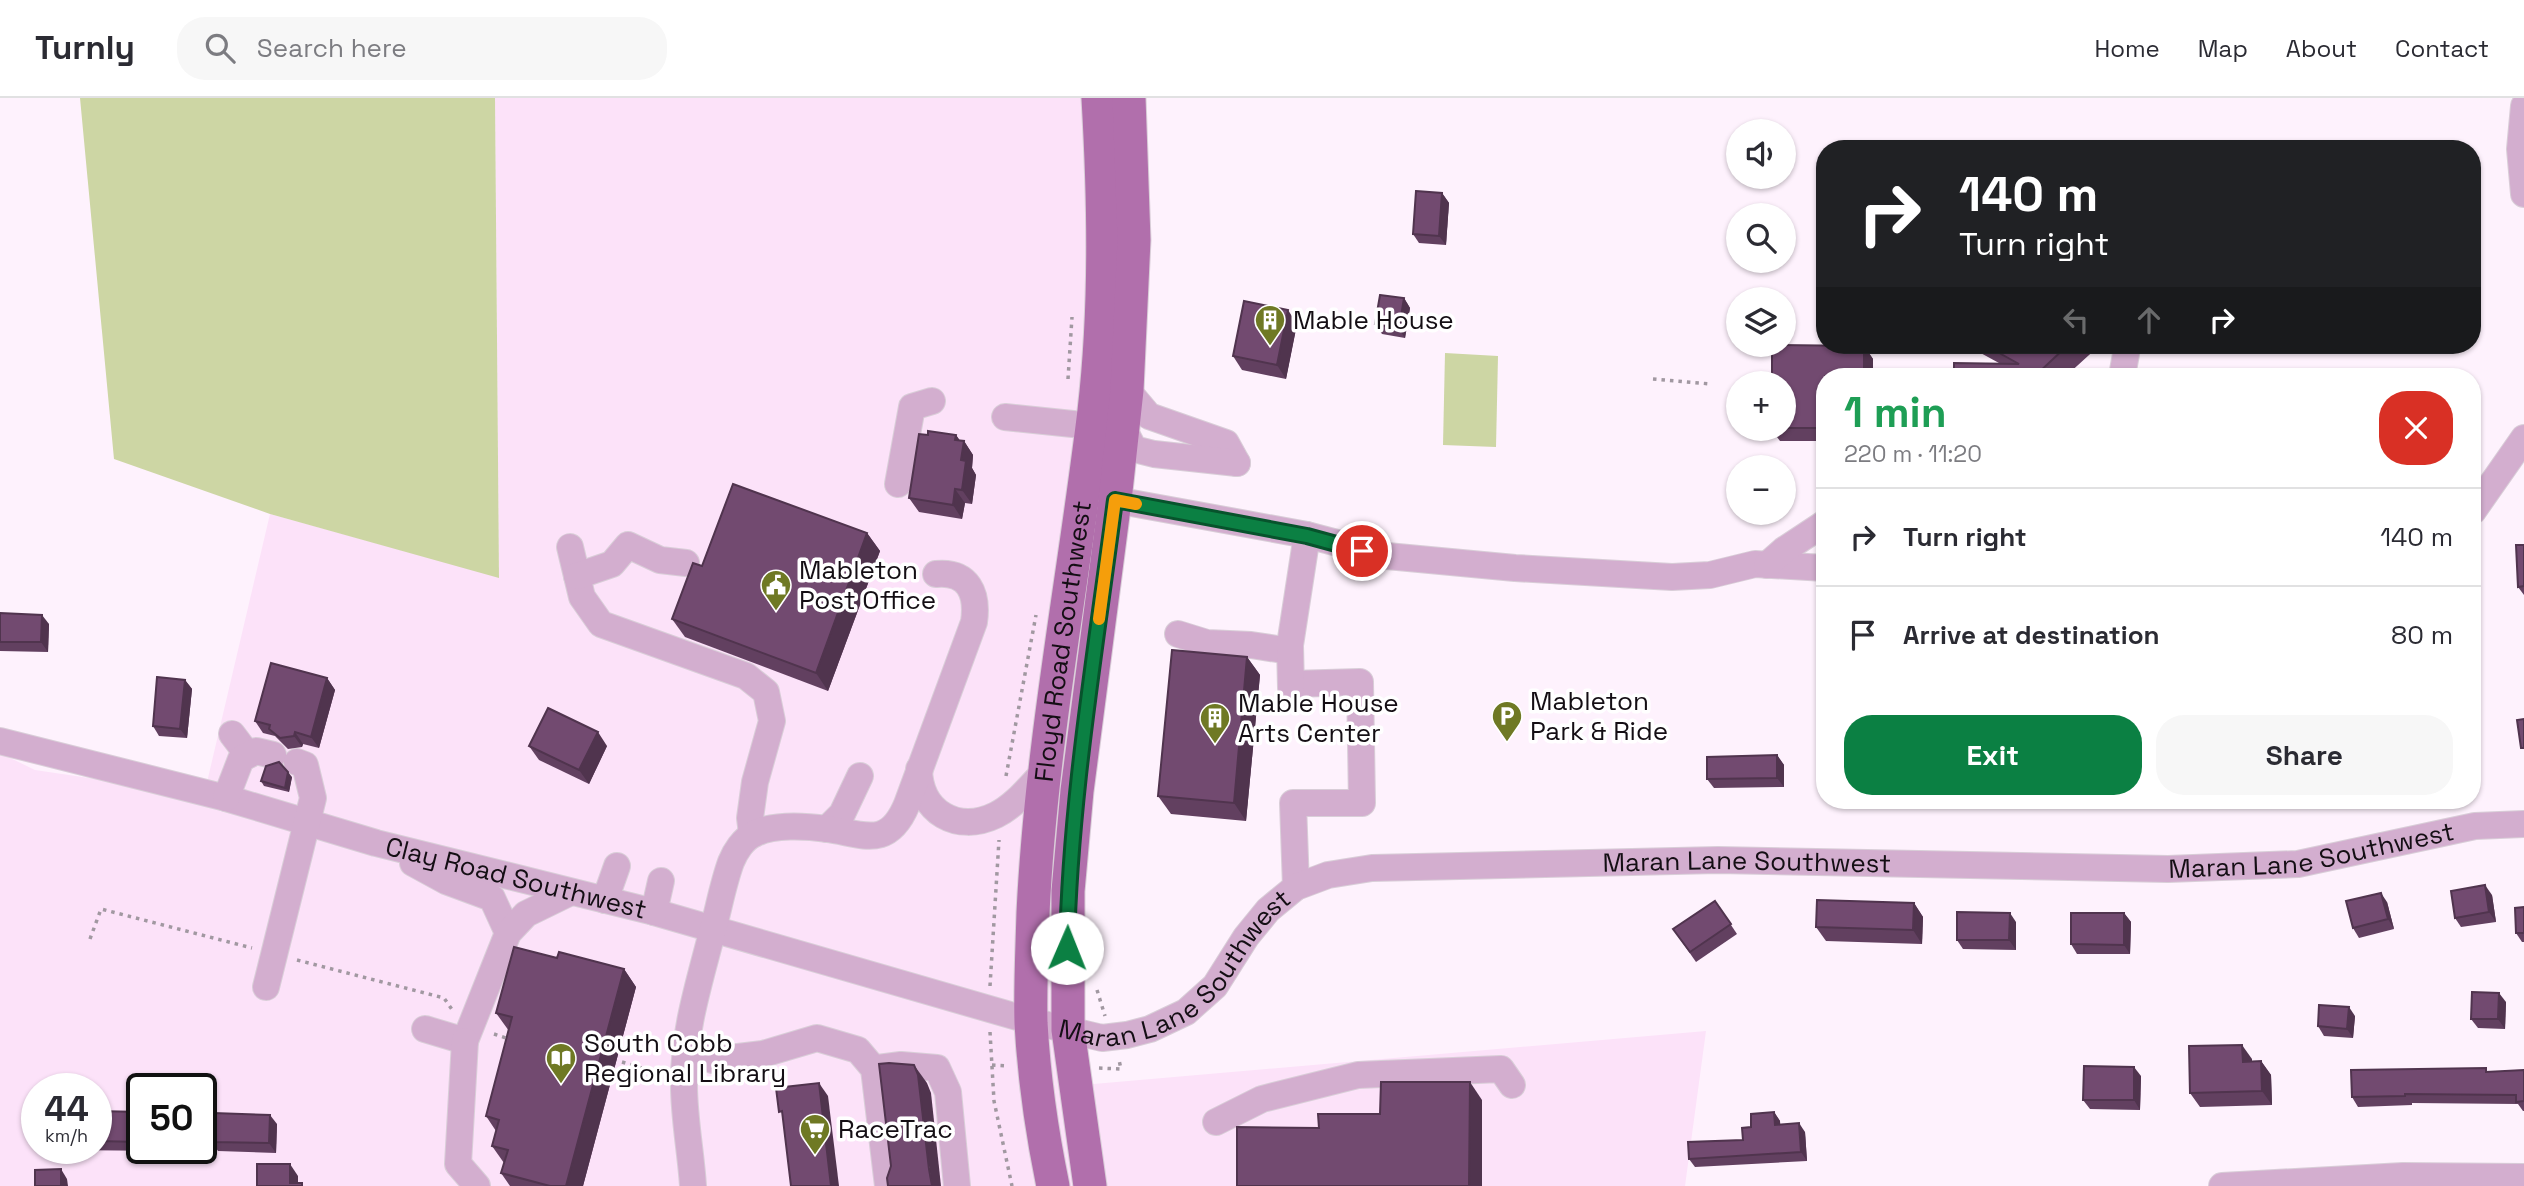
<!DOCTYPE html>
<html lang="en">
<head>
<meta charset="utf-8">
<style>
	:root { --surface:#fff; --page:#f7f7f7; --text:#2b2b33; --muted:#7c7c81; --line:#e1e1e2; --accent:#0b8043 }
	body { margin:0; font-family:"Space Grotesk",sans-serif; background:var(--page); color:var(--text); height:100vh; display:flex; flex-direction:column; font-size:26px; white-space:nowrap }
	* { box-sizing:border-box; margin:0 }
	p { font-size:23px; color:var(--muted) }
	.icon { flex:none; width:38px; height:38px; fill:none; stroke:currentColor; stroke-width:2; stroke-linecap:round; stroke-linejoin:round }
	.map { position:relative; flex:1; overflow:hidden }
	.side { position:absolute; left:1816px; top:270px; width:665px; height:441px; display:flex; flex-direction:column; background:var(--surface); border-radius:28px; box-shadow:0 2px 5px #0004 }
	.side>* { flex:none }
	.hud { position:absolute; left:1816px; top:42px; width:665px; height:214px; border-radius:28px; box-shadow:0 2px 5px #0004; background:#202124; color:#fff; overflow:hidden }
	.fabs { position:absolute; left:1726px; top:21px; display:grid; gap:14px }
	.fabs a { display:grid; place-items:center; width:70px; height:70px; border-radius:50%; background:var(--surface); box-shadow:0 2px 5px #0004; font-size:35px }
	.speed { position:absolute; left:21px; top:975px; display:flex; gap:14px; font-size:35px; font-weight:700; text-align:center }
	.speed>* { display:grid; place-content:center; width:91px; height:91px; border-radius:50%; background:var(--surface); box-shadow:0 2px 5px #0004; line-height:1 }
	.speed small { font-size:18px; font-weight:400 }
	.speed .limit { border:4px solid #111; border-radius:10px; background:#fff; color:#111 }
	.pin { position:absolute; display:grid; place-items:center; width:60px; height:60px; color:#fff; margin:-30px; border:4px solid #fff; border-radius:50%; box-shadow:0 2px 7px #0007 }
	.me { position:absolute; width:77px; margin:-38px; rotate:1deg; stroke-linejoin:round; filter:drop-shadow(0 0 5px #0008) }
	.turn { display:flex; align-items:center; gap:24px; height:147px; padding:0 28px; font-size:32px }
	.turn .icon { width:91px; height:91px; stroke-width:2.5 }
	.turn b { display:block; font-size:49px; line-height:60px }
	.lanes { display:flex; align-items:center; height:66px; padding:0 28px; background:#0003; justify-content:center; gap:35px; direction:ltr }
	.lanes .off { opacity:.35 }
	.round { display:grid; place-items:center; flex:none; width:74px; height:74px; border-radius:28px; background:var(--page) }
	.summary { display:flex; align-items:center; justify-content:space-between; height:119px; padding:0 28px }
	h1 { font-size:42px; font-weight:700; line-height:52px; color:#1e9e55 }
	.primary-button { display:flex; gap:14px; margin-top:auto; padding:14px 28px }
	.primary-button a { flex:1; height:80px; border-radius:28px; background:var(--accent); color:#fff; font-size:28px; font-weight:700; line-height:80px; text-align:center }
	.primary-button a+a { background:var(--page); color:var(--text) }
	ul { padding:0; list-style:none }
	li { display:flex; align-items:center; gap:21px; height:98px; padding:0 28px; border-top:2px solid var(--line) }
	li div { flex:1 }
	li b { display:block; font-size:26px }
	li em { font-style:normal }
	header { display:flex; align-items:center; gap:42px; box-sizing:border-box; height:98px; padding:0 35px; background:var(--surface); border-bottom:2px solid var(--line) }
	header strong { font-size:33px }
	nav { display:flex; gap:38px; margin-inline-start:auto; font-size:24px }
	.search { width:490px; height:63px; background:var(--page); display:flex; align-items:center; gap:18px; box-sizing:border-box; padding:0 24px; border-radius:28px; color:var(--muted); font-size:26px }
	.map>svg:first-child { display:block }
</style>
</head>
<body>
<header>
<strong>Turnly</strong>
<div class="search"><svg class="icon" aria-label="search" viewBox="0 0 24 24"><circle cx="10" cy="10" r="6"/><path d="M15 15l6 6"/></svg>Search here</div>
<nav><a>Home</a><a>Map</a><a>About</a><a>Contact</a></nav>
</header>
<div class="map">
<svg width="2524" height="1088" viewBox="0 0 2524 1088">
	<rect width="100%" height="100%" fill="#fef2fd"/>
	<!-- built -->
	<path fill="#fce2f9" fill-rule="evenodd" d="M495 0H1121L1128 268 1057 919 1059 989 1706 933 1685 1088H0V655L35 672 204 697 270 416 499 479ZM37 990H96V1050H37ZM142 990H201V1050H142Z"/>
	<!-- green -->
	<g fill="#cdd6a4">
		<path d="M80 0H495L499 480 270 416 114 361Z"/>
		<path d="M1445 255 1498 258 1496 349 1443 347Z"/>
	</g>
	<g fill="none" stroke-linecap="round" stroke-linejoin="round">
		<!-- minor casing -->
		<g stroke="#d9ced8" stroke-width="28">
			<g id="minor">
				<path d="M2524 8 2520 51 2524 96"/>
				<path d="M2122 278 2126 256"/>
				<path d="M1127 292 1149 318 1226 345 1237 365"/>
				<path d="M1005 319 1092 328"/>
				<path d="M1123 330 1134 351 1154 356 1237 365"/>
				<path d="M1110 384 1115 402 1307 437 1387 458 1515 470 1672 479 1710 477 1755 466 1825 470"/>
				<path d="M898 386 912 309 932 303"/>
				<path d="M2473 413 2524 340"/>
				<path d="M570 449 582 499 601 526 746 578 766 594 772 623 755 684 750 720 752 736"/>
				<path d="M1767 467 1784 452 1825 425"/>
				<path d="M577 478 612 466 628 447 660 462 686 465"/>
				<path d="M1178 536 1207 545 1251 547 1290 553"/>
				<path d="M1291 586 1360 584 1362 705H1293L1296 789"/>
				<path d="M1291 590 1290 547 1307 437"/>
				<path d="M232 636 248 657"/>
				<path id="s1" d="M0 643 226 700 376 745 654 814 1031 923 1102 940 1127 937 1150 931 1186 914 1215 888 1246 839 1268 812 1296 789 1328 777 1372 770 1718 762 2168 771 2298 766 2475 728 2524 726"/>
				<path d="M919 671C920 714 957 736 996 717 1015 708 1030 688 1045 673"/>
				<path d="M226 700 241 661 256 653 273 657"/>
				<path d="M827 731 842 716 860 678"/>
				<path d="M413 765 446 783 492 800 508 835"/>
				<path d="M605 802 617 768"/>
				<path d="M654 814 661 783"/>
				<path d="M266 889 313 700 305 667 297 664"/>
				<path d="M425 931 465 943 508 835 526 816 571 794"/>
				<path d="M465 943 458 1066 477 1088"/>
				<path d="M686 952 713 962 763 956 817 940 858 952 874 971 888 1088"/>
				<path d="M878 970 901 967 937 970 948 994 957 1088"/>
				<path d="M1216 1024 1262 1001 1358 977 1501 971 1512 987"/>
				<path d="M693 1088C691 1055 684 1021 684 987 683 934 700 882 713 831 719 809 723 786 731 764 735 754 743 741 754 736 773 726 806 728 827 731 863 736 888 752 907 706L974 524C978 496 969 473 936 476"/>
				<path d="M2222 1088 2403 1078 2524 1079"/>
			</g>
		</g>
		<!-- major casing -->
		<g stroke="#d9ced8" stroke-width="35">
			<g id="major">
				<path id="s2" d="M1053 1088C1042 1035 1034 979 1031 925 1030 888 1032 851 1033 815 1041 646 1074 480 1094 313 1106 209 1104 104 1098 0"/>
				<path d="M1090 1088 1068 932V793L1077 693 1115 402 1127 292 1134 142 1129 0"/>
			</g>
		</g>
		<!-- path -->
		<g stroke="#a198a1" stroke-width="3.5" stroke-dasharray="3.5 5" stroke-linecap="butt">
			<path d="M1068 281 1072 219"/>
			<path d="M1653 281 1711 286"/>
			<path d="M1006 678 1036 517"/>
			<path d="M90 841 101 811 252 850"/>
			<path d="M297 862 444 900 453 913"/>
			<path d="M990 888 999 742"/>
			<path d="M1097 892 1105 918"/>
			<path d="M990 934 994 1003 1012 1088"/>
			<path d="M494 936 506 940"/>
			<path d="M622 964 661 976"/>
			<path d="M992 967 1008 968"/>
			<path d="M1099 970 1121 971 1119 962"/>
		</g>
		<!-- minor -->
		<use href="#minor" stroke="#d3aecf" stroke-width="26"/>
		<!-- major -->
		<use href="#major" stroke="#b16fac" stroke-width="33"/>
	</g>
	<!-- wall -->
	<g fill="#624060">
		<path d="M1442 95 1449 105 1446 147 1419 145 1413 136Z"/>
		<path d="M1404 200 1410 210 1405 240 1382 236 1375 226Z"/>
		<path d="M1297 226 1286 281 1242 272 1233 258Z"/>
		<path d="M1772 247 1864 248 1873 261V278H1825V343H1780L1771 331H1783V285H1772Z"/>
		<path d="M1966 247H2100L2066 278H1954L1999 265Z"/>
		<path d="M928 337H956L960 343H964L973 357 972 370 976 377 972 406 965 405 962 421 919 414 909 400Z"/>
		<path d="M867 435 880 453 828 593 685 539 672 521 702 468Z"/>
		<path d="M2524 447V497L2518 489Z"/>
		<path d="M0 515 49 526 48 554 0 553Z"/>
		<path d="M1247 559 1260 577 1246 723 1171 716 1158 698Z"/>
		<path d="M327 580 335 592 319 650 303 646 302 649 288 651 275 638 263 635 255 623Z"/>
		<path d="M185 582 192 591 187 640 159 638 153 628Z"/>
		<path d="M2473 616 2478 623 2479 652H2473Z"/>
		<path d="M529 648H607L589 686 539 662Z"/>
		<path d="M1777 657 1784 667V689L1714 690 1707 681Z"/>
		<path d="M292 679 289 694 264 688 261 683Z"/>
		<path d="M2492 797 2496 824 2461 829 2455 820Z"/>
		<path d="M1715 803 1737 836 1696 864 1673 831Z"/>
		<path d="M2387 804 2394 831 2359 840 2353 830Z"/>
		<path d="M1914 805 1923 819 1922 846 1826 843 1816 829Z"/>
		<path d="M2524 809V844H2522L2516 835Z"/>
		<path d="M2124 815 2131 824 2130 856H2077L2071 846Z"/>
		<path d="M2016 824V852L1963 851 1957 842Z"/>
		<path d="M624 871 636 889 583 1088H510L501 1075 504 1065 492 1048 496 1033 486 1018 509 933 496 915Z"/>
		<path d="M2506 904 2505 931 2478 930 2471 921Z"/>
		<path d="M2355 918 2353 940 2324 938 2318 928Z"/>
		<path d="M2252 961V963H2261L2271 977 2272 1007 2200 1009 2190 995Z"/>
		<path d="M2524 972V1013H2523L2518 1006 2412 1005V1007L2358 1009 2352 999 2488 974Z"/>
		<path d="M2141 978 2140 1012 2090 1011 2083 1002Z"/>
		<path d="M96 1013 142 1014V1050H175V1053L61 1052 60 1050H96Z"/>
		<path d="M1774 1014 1780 1023V1027L1805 1034 1807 1063 1695 1069 1689 1061 1743 1042 1751 1029Z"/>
		<path d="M277 1026 276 1055 218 1053 212 1044Z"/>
	</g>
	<!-- shaded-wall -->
	<g fill="#50344e">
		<path d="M1442 95 1449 105 1446 147 1439 138Z"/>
		<path d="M1404 200 1410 210 1405 240 1399 231Z"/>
		<path d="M1288 212 1297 226 1286 281 1277 267Z"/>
		<path d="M1864 248 1873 261V278H1864Z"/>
		<path d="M956 337 963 347 964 343 973 357 972 370 976 377 972 406 962 392 961 362 955 342Z"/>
		<path d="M955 391 965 405 962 421 953 407Z"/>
		<path d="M867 435 880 453 828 593 816 575Z"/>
		<path d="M42 517 49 526 48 554 41 544Z"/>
		<path d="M1247 559 1260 577 1246 723 1234 705Z"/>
		<path d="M327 580 335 592 319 650 311 639Z"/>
		<path d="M185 582 192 591 187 640 180 631Z"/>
		<path d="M2473 616 2478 623 2479 652 2473 643Z"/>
		<path d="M295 634 303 646 302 649 294 638Z"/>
		<path d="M598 634 607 648 589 686 579 672Z"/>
		<path d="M1777 657 1784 667V689L1777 680Z"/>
		<path d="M288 674 292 679 289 694 285 690Z"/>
		<path d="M2485 787 2492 797 2496 824 2489 814Z"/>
		<path d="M2381 795 2387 804 2394 831 2388 821Z"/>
		<path d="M1914 805 1923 819 1922 846 1913 832Z"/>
		<path d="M2010 815 2016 824V852L2009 842Z"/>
		<path d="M2124 815 2131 824 2130 856 2124 847Z"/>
		<path d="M624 871 636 889 583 1088H566Z"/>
		<path d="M2499 895 2506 904 2505 931 2498 921Z"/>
		<path d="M2349 909 2355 918 2353 940 2347 931Z"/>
		<path d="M2242 947 2252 961V977L2243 964Z"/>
		<path d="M2261 963 2271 977 2272 1007 2262 993Z"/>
		<path d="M914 967 927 985 931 995 941 1088H932Z"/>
		<path d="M2134 969 2141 978 2140 1012 2134 1002Z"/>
		<path d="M1470 984 1482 1002V1088H1469Z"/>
		<path d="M819 985 828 998 839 1088H831Z"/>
		<path d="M1774 1014 1780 1023 1781 1035 1775 1027Z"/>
		<path d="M270 1017 277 1026 276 1055 269 1045Z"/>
		<path d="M1799 1025 1805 1034 1807 1063 1801 1054Z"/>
		<path d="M290 1066 298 1078V1088L290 1085Z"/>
		<path d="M61 1071 67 1081 68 1088H61Z"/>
	</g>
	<!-- building -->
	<g fill="#724a70" stroke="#50344e" stroke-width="2">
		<path d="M1416 93 1442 95 1439 138 1413 136Z"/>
		<path d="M1380 197 1404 200 1399 231 1375 226Z"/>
		<path d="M1244 203 1288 212 1277 267 1233 258Z"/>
		<path d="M1772 247 1864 248V278H1825V330H1783V285H1772Z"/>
		<path d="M1985 247H2068L2035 278H1954V265L2019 266Z"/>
		<path d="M928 333 956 337 955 342 964 343 961 362 966 363 962 392 955 391 953 407 909 400 919 336 928 337Z"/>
		<path d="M733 386 867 435 816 575 672 521 693 465 702 468Z"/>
		<path d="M2516 447H2524V488L2518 489Z"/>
		<path d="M0 515 42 517 41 544H0Z"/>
		<path d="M1172 552 1247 559 1234 705 1158 698Z"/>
		<path d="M271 565 327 580 311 639 295 634 294 638 280 640 269 631 270 627 255 623Z"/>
		<path d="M157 579 185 582 180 631 153 628Z"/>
		<path d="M548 610 598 634 579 672 529 648Z"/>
		<path d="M2524 621V650H2521L2517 622Z"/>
		<path d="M1777 657V680L1707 681V659Z"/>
		<rect x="1824" y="662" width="1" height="20"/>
		<path d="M279 664 288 674 285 690 261 683 266 668Z"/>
		<path d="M2485 787 2489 814 2455 820 2451 793Z"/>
		<path d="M2381 795 2388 821 2353 830 2346 803Z"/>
		<path d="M1817 802 1914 805 1913 832 1816 829Z"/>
		<path d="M1715 803 1731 826 1690 854 1673 831Z"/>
		<path d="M2524 809V835H2516L2515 810Z"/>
		<path d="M1957 814 2010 815 2009 842H1957Z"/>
		<path d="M2071 815H2124V847L2071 846Z"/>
		<path d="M514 849 557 860 559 854 624 871 566 1088H550L501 1075 508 1052 492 1048 499 1022 486 1018 512 919 496 915Z"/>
		<path d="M2472 894 2499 895 2498 921H2471Z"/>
		<path d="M2319 907 2349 909 2347 931 2318 928Z"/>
		<path d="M2242 947 2243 964 2261 963 2262 993 2190 995 2189 948Z"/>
		<path d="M889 965 914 967 918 977 929 1071 932 1088H888L887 1080 891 1068 879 966Z"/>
		<path d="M2084 968 2134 969V1002H2083Z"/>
		<path d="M2486 970V974L2524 972V1003L2516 1004V997L2405 996V998L2352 999 2351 972Z"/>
		<path d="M1381 984H1470L1469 1088H1237V1029L1319 1030 1318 1016H1380Z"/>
		<path d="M819 985 831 1088H791L782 1013 779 1014 776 990Z"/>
		<path d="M96 1013 142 1014V1044L96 1043Z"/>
		<path d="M1774 1014 1775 1027 1799 1025 1801 1054 1689 1061 1688 1044 1743 1042 1742 1030 1751 1029V1016Z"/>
		<path d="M213 1015 270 1017 269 1045 212 1044Z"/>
		<path d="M257 1066H290V1085H302V1088H257Z"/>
		<path d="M61 1071V1088H35V1072Z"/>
	</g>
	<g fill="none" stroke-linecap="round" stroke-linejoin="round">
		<!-- route casing -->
		<g stroke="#07532c" stroke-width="18">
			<path id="route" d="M1067 850C1070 700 1096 551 1115 402L1307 438 1362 453"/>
		</g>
		<!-- route -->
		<use href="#route" stroke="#0b8043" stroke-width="12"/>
		<!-- slow -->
		<path stroke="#f59e0b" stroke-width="12" d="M1099 521 1115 402 1136 406"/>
	</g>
	<!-- icons -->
	<defs>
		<g id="building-pin" transform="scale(1.575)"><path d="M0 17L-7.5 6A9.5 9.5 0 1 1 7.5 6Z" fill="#6f7924" stroke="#fff"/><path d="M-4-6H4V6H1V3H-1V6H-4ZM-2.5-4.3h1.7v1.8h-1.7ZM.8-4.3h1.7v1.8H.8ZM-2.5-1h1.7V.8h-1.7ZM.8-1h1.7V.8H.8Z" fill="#fff"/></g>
		<g id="civic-pin" transform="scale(1.575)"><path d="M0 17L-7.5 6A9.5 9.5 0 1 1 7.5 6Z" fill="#6f7924" stroke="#fff"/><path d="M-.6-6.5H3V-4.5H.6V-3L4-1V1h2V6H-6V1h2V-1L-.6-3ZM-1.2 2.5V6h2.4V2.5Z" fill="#fff"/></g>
		<g id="parking-pin" transform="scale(1.575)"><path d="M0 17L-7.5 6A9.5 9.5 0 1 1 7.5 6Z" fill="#6f7924" stroke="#fff"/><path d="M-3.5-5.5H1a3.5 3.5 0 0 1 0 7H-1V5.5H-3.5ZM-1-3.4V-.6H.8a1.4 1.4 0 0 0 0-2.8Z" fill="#fff"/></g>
		<g id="library-pin" transform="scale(1.575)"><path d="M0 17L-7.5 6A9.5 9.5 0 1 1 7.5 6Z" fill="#6f7924" stroke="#fff"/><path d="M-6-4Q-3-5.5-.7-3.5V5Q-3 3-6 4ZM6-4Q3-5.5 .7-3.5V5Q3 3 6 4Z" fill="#fff"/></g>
		<g id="supermarket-pin" transform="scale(1.575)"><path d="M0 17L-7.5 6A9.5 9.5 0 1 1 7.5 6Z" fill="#6f7924" stroke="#fff"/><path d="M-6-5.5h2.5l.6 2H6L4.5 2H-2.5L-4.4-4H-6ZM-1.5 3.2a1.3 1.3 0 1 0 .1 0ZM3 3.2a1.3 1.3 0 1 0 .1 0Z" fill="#fff"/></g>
	</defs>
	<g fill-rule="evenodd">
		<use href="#building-pin" x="1270" y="222"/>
		<use href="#civic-pin" x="776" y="487"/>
		<use href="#parking-pin" x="1507" y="618"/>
		<use href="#building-pin" x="1215" y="620"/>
		<use href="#library-pin" x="561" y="960"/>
		<use href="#supermarket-pin" x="815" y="1031"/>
	</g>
	<g text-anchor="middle" stroke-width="7" stroke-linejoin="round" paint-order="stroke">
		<!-- poi labels -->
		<g font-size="26" fill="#140e14" stroke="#fff" text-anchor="start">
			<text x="1293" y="231">Mable House</text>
			<text x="799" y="481">Mableton<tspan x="799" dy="30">Post Office</tspan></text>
			<text x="1530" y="612">Mableton<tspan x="1530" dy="30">Park &amp; Ride</tspan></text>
			<text x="1238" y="614">Mable House<tspan x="1238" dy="30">Arts Center</tspan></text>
			<text x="584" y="954">South Cobb<tspan x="584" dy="30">Regional Library</tspan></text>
			<text x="838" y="1040">RaceTrac</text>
		</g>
		<!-- street labels -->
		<g font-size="26" fill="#140e14" stroke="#fff">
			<text dy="9" stroke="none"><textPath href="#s2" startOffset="548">Floyd Road Southwest</textPath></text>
			<text dy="9" stroke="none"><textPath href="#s1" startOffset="2418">Maran Lane Southwest</textPath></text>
			<text dy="9" stroke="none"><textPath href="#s1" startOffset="1852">Maran Lane Southwest</textPath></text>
			<text dy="9" stroke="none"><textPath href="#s1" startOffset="534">Clay Road Southwest</textPath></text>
			<text dy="9" stroke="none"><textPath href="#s1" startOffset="1242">Maran Lane Southwest</textPath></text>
		</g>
	</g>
</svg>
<div class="fabs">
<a><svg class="icon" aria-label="sound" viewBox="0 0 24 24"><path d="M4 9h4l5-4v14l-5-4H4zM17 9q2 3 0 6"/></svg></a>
<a><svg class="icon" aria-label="search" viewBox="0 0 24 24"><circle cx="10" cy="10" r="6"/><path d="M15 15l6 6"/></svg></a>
<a><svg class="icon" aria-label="layers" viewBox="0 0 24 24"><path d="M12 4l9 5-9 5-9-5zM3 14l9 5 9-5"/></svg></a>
<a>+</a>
<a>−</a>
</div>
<div class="speed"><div>44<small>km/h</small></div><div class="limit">50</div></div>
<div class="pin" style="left:1362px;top:453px;background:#d93025"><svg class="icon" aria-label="arrive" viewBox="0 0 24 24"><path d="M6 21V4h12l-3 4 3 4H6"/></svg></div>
<svg class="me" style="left:1067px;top:850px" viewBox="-20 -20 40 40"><circle r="19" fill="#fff"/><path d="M0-13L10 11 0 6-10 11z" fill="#0b8043"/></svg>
<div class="hud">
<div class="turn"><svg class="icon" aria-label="right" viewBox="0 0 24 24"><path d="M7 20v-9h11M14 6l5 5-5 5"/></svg><div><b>140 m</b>Turn right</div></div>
<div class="lanes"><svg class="icon off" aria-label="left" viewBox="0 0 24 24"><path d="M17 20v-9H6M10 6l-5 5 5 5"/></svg><svg class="icon off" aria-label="ahead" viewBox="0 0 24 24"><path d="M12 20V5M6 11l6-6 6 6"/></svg><svg class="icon" aria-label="right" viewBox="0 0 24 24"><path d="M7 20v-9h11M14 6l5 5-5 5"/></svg></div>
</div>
<section class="side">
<div class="summary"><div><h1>1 min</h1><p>220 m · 11:20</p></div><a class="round" style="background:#d93025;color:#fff"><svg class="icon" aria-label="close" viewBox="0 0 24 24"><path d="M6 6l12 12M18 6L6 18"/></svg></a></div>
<ul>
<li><svg class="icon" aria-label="right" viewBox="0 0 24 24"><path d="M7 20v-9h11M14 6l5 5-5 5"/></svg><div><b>Turn right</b></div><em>140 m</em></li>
<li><svg class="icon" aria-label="arrive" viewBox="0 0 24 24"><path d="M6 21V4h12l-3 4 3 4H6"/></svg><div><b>Arrive at destination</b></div><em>80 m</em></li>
</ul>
<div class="primary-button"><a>Exit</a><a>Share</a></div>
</section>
</div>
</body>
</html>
